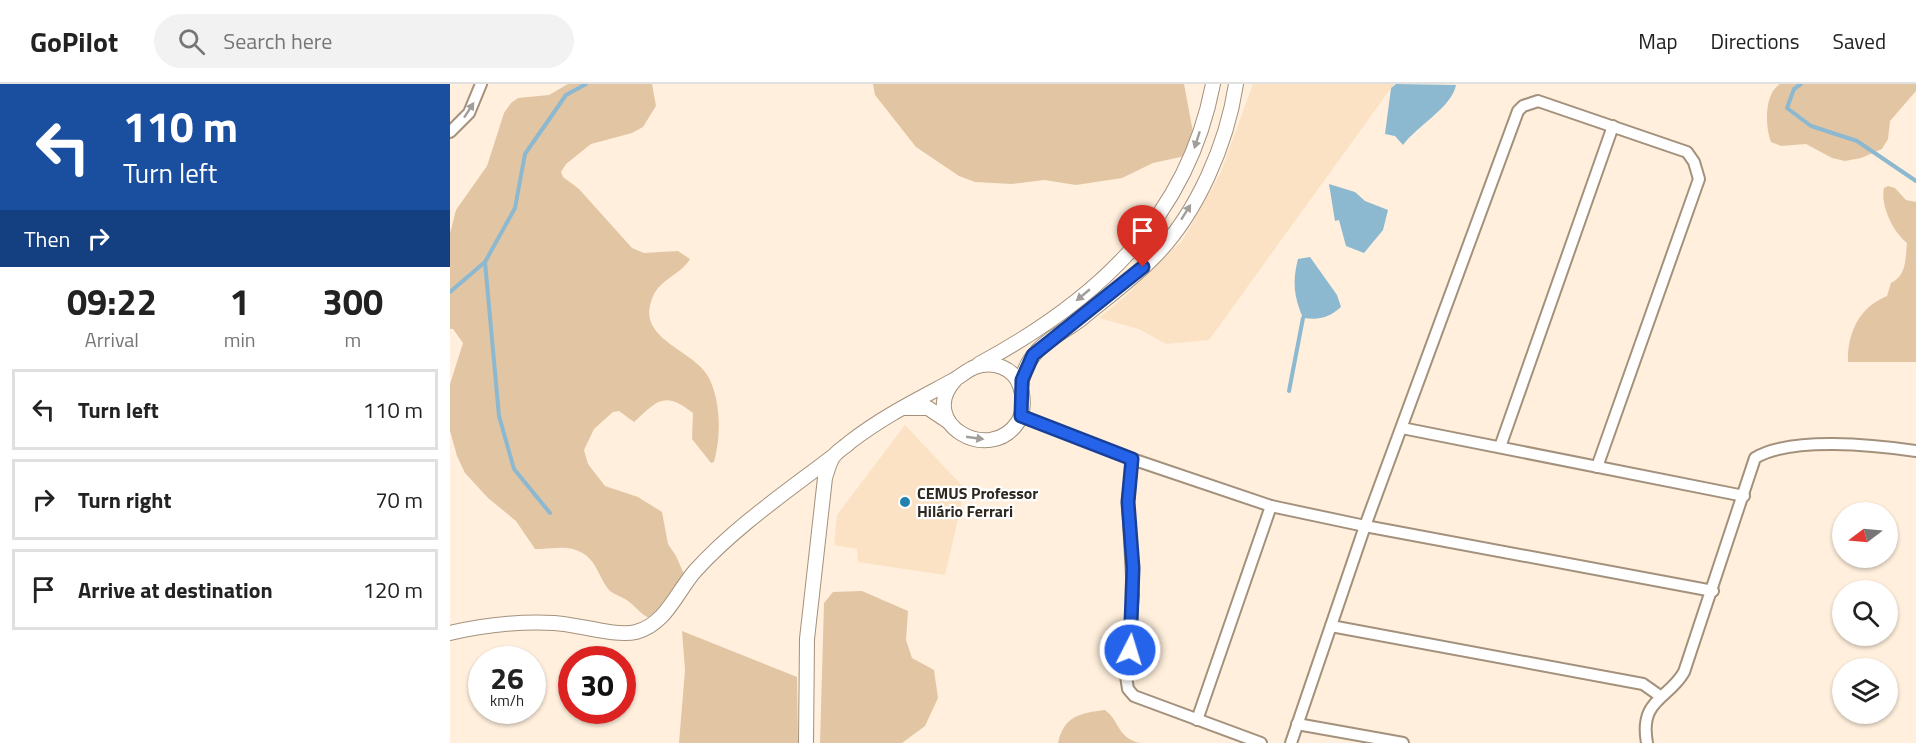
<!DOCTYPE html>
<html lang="en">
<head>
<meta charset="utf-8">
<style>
	:root { --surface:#fff; --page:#f2f2f2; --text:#222; --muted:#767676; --line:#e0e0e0 }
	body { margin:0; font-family:"Titillium Web",sans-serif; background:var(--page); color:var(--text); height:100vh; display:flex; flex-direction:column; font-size:22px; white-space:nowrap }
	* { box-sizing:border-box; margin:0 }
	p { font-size:20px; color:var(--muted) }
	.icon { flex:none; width:33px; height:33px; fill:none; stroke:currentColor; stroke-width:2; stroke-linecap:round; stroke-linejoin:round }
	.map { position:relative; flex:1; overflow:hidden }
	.side { display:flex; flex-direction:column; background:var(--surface); width:450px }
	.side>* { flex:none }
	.banner { background:#1a4fa0; color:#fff; overflow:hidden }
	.needle { width:39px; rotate:254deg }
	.controls { position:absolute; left:1382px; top:418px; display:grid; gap:12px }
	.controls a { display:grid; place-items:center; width:66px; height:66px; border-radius:50%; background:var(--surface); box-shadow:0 2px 4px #0004; font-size:30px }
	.speed { position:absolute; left:18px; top:562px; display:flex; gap:12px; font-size:30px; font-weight:700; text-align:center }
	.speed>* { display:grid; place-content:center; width:78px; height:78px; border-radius:50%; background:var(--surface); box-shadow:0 2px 4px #0004; line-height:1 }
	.speed small { font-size:15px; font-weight:400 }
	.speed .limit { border:9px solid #d22; background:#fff; color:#111 }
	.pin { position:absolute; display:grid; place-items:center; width:51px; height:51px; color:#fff; margin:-62px -26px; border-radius:50% 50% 50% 0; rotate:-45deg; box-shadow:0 0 6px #0007 }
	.pin .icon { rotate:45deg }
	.me { position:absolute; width:66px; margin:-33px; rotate:5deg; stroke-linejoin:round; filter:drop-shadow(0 0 4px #0008) }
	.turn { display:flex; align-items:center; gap:21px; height:126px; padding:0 24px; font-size:27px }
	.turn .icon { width:78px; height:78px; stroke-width:2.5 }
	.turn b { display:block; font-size:42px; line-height:51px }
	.then { display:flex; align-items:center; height:57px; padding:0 24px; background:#0003; gap:12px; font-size:22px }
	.eta { display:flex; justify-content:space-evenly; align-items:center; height:102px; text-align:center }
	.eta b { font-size:36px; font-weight:700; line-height:42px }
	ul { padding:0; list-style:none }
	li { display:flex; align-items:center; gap:18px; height:81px; margin:0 12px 9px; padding:0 12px; border:3px solid var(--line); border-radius:0px }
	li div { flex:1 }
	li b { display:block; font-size:22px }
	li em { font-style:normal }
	header { display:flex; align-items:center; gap:36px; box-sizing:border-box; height:84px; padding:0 30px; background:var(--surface); border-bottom:2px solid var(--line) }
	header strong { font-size:28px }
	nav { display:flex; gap:33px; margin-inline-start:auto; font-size:21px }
	.search { width:420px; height:54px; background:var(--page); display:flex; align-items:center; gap:15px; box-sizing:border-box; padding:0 21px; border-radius:33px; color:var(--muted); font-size:22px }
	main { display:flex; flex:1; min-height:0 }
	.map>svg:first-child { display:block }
</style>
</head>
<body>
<header>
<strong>GoPilot</strong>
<div class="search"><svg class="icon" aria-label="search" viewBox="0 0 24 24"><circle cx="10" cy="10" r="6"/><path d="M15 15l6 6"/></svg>Search here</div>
<nav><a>Map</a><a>Directions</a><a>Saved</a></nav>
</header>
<main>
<section class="side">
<div class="banner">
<div class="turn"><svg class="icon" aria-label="left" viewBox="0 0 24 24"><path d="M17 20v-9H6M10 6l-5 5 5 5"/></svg><div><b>110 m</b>Turn left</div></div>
<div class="then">Then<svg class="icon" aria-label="right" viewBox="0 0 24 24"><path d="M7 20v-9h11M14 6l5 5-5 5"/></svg></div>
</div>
<div class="eta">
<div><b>09:22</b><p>Arrival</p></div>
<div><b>1</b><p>min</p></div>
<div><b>300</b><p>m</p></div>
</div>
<ul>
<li><svg class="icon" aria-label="left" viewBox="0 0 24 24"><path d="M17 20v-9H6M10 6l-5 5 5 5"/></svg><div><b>Turn left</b></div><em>110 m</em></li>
<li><svg class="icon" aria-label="right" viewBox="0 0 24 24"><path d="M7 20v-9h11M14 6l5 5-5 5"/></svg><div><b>Turn right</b></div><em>70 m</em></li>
<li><svg class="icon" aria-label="arrive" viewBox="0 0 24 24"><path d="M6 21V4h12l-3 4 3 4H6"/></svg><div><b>Arrive at destination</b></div><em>120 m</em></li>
</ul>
</section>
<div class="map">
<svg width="1466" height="659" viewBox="0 0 1466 659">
	<rect width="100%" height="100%" fill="#ffefdc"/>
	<!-- built -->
	<g fill="#fbe2c4">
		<path d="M803 0H944L759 256 716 260 689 245 649 234 679 209 700 185 732 157 770 90Z"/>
		<path d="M455 341 515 405 495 491 408 478 407 465 384 461 387 431Z"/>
	</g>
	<!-- green -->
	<g fill="#e2c6a4">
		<path d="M118 0H202L206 22 193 43 182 49 141 60 116 80 111 88 113 93 129 105 182 164 194 169 228 167 240 175C229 193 207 195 201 218 188 257 248 267 260 296 271 321 271 352 264 378L261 379 242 355 243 329C214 306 207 317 184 338L169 327 163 328 144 345 134 366 138 380 155 402 188 413 212 428 218 460 226 472 237 497 205 536C190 532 187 522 175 515 167 510 162 511 156 502 146 486 144 471 123 465 112 462 96 465 85 465L66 437 38 414 15 389 7 372 0 347V300L13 259 3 245H0V149L6 126 37 82 54 29 61 19 68 14 99 11Z"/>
		<path d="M423 0H734L746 64 735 72 703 79 672 94 626 101 594 96 561 100 525 98 509 92 466 63 425 11Z"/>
		<path d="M1330 0H1466V7L1440 37 1438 55 1432 65 1411 74 1395 77 1382 74 1356 60 1331 62 1321 58C1315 42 1314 10 1330 0Z"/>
		<path d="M1438 102 1445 104 1456 116 1466 118V278H1398C1397 250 1409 223 1437 212L1441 199C1457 191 1455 176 1457 159 1443 148 1430 121 1434 104Z"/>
		<path d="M412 507 458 527 456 556 462 574 484 586 488 614 475 642 452 659H370L374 519 383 508Z"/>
		<path d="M232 547 347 593 348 659H229L235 586Z"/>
		<path d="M655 626C670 637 667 654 690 659H608C614 632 630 629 655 626Z"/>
	</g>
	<!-- water -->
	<g fill="#8cb8d0">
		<path d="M946 0 1006 1C1002 23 968 41 953 61L945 52 935 50 941 4Z"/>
		<path d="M879 100 905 108 915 117 938 126 933 146 914 169 896 162 889 136 885 137Z"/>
		<path d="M860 173 887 211 891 223C878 234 870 236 853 234 844 213 842 198 848 175Z"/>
	</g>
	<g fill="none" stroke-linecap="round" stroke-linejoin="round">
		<!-- stream -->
		<g stroke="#8cb8d0" stroke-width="4">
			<path d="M1351 0 1344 5 1337 24 1361 42 1407 57 1466 97"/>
			<path d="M35 178 49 332 64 385 100 429"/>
			<path d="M0 208 35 178 65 124 75 70 116 11 136 0"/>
			<path d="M839 307 853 234"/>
		</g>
		<!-- street casing -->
		<g stroke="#a3917c" stroke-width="14">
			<g id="street">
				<path d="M0 48 19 29 31 0"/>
				<path d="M571 332 682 375 821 422 915 442 1263 507"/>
				<path d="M952 344 1294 412"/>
				<path d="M1050 363 1163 42"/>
				<path d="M682 375 678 418 683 511 676 592 678 605 684 612 811 659"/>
				<path d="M881 542 1193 600 1210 612"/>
				<path d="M747 636 821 422"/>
				<path d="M847 640 953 659"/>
				<path d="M841 659 915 442 1068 27 1073 22 1088 17 1237 68 1244 78 1249 95 1147 383"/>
				<path d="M1197 659C1189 615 1218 616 1234 588L1305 374C1341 352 1425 361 1466 367"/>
			</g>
		</g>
		<!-- secondary casing -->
		<g stroke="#a3917c" stroke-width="16">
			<g id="secondary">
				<path d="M529 280C646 217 737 135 763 0"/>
				<path d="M571 305C572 292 575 281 584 271 596 255 616 247 631 235 655 215 683 195 705 172 747 129 777 60 786 0"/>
				<path d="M456 324H478L499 338"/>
				<path d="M0 549C35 541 69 537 104 539 127 540 165 553 186 548 216 540 226 509 245 487 285 443 335 409 382 373"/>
				<path d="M356 659 357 555 375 394C377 388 379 379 383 373 387 367 395 363 400 358 434 332 465 317 502 297 510 293 517 286 525 283 543 276 564 284 570 302 574 313 574 328 568 338 539 382 466 338 505 296"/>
			</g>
		</g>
		<!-- street -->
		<use href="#street" stroke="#fff" stroke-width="10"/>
		<!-- secondary -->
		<use href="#secondary" stroke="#fff" stroke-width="14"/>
	</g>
	<!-- one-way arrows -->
	<defs><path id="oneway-solid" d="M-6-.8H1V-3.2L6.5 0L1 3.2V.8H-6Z" transform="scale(1.5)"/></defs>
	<g fill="#a19e9a">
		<use href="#oneway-solid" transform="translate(19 26) rotate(-57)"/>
		<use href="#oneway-solid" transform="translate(747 56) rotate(108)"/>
		<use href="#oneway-solid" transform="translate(736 128) rotate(-58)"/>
		<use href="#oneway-solid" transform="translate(633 211) rotate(140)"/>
		<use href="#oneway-solid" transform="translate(525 354) rotate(8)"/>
	</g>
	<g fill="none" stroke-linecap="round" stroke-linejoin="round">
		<!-- route casing -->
		<g stroke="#184099" stroke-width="15">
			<path id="route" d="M680 566 683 484 678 418 682 375 571 332 572 296 583 271 693 183"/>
		</g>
		<!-- route -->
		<use href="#route" stroke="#2563eb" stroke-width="10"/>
	</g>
	<!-- markers -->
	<circle fill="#2182ad" stroke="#fff" stroke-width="2" cx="455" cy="418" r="6"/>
	<g text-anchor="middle" stroke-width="4.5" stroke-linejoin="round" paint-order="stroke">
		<!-- poi labels -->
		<g font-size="16" font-weight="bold" fill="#2f281f" stroke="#fff" text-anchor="start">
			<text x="467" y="415">CEMUS Professor<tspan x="467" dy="18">Hilário Ferrari</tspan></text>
		</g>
	</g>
</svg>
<div class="controls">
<a><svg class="needle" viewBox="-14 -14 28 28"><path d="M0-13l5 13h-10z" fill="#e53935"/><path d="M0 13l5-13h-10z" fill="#767676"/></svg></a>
<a><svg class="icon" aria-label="search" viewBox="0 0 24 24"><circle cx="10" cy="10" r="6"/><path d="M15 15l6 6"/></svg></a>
<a><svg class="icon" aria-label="layers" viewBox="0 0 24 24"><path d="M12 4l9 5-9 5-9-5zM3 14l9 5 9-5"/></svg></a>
</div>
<div class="speed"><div>26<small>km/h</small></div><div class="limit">30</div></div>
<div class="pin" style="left:693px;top:183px;background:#d93025"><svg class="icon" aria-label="arrive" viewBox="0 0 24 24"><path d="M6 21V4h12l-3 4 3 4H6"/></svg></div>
<svg class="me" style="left:680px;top:566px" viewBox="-20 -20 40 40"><circle r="17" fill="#2563eb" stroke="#fff" stroke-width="3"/><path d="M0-11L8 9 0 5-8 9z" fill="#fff"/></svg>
</div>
</main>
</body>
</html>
